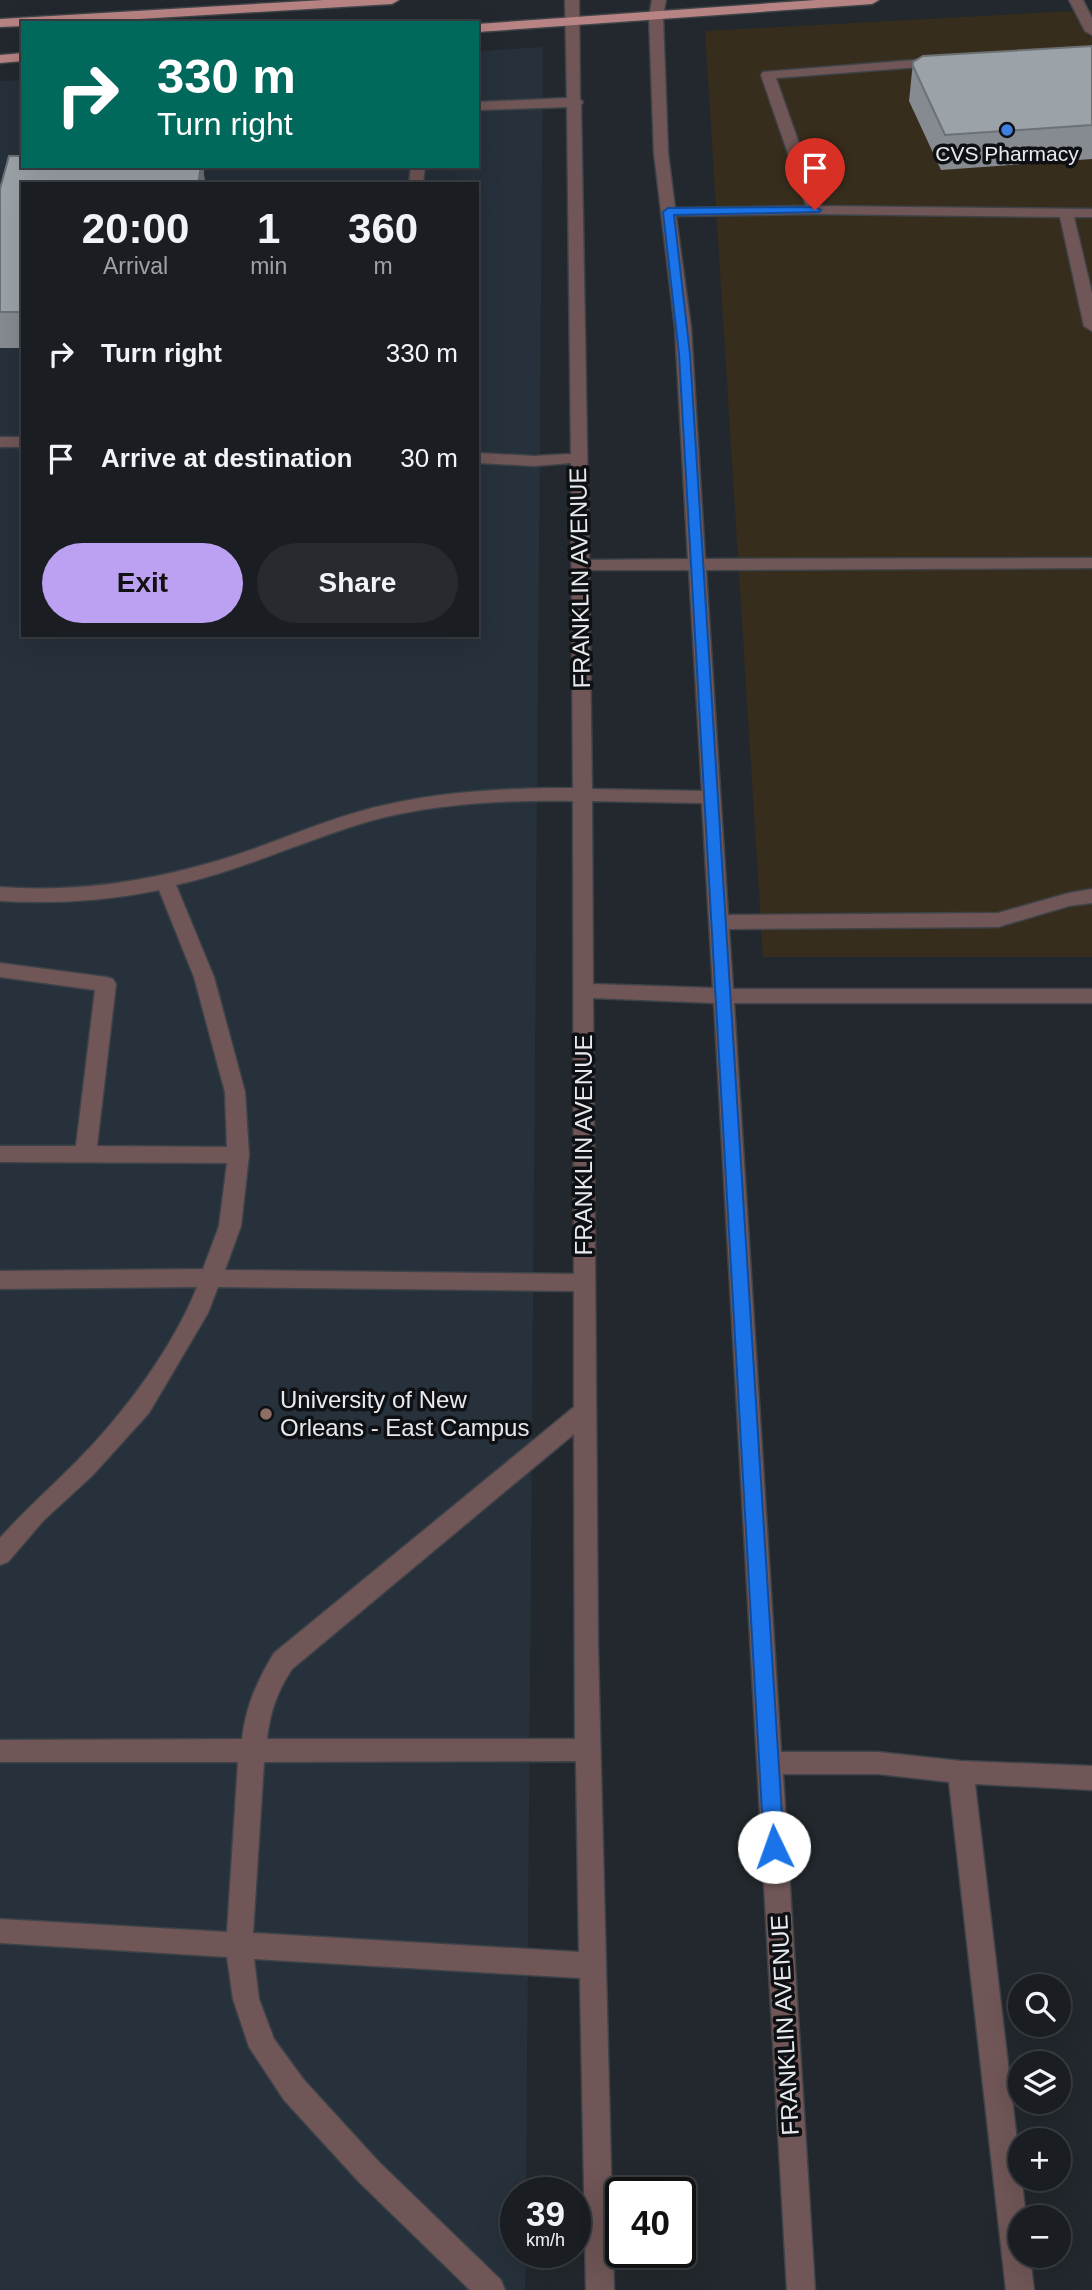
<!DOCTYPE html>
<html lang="en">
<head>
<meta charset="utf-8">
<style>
	:root { --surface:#1a1e22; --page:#272b2f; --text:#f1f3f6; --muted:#9fa2a5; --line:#383c40; --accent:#bca0f2 }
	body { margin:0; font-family:Arial,sans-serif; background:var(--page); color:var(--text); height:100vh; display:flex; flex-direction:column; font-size:26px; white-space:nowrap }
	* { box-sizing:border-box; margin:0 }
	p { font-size:23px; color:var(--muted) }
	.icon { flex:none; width:38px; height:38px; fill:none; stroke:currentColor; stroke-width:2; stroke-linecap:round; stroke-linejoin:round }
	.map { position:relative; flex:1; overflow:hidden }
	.sheet { position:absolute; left:21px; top:182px; width:458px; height:455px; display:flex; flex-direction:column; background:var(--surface); border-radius:0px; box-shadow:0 7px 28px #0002,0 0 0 2px var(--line) }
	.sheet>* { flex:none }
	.guide { position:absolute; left:21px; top:21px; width:458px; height:147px; border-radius:0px; box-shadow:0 7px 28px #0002,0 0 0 2px var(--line); background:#00695c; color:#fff; overflow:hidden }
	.controls { position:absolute; left:1008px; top:1974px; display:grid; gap:14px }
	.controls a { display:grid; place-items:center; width:63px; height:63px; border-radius:50%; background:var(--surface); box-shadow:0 7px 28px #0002,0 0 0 2px var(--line); font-size:35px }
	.speed { position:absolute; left:500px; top:2177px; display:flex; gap:14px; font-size:35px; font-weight:700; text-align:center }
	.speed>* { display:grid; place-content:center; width:91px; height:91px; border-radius:50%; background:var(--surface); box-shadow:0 7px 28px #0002,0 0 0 2px var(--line); line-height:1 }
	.speed small { font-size:18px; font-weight:400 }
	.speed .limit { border:4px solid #111; border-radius:10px; background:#fff; color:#111 }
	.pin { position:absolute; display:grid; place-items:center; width:60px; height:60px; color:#fff; margin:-72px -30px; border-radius:50% 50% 50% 0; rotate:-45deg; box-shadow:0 0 7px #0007 }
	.pin .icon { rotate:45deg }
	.me { position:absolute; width:77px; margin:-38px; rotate:357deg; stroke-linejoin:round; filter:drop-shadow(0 0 5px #0008) }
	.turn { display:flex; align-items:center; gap:24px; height:147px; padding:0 21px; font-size:32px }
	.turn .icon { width:91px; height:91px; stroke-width:2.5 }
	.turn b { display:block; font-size:49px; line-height:60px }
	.eta { display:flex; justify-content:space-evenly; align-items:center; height:119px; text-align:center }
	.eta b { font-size:42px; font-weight:700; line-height:49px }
	.primary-button { display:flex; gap:14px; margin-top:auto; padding:14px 21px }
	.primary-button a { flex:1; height:80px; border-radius:42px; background:var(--accent); color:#111; font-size:28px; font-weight:700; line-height:80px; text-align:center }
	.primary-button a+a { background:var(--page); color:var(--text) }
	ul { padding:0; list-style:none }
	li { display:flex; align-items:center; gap:21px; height:105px; padding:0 21px }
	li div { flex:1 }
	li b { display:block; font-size:26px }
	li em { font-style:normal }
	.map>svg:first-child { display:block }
</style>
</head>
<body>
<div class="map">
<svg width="1092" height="2290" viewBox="0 0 1092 2290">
	<rect width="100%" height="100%" fill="#22282d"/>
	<!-- commercial -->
	<path fill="#372d1d" d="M1092 10V957H763L705 31Z"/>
	<!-- built -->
	<path fill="#27313b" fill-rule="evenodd" d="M543 47 526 2193H516V2252H526L525 2290H0V81L23 80V166H478V51ZM23 184H478V635H23Z"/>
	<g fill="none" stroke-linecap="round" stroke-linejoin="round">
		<!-- minor casing -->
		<g stroke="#3d4348" stroke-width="3">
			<g id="minor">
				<path d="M565 0H579L580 99 583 102 581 105 589 560 688 559 675 328 654 153 649 16 652 0H666L663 16 668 153 675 208 806 206 761 75 763 72 940 58 945 59V65L776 78 821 206 1092 209V217H1074L1092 293V331L1084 326 1060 217 815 214 676 216 691 328 705 559 1092 558V568L706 570 728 915 998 913 1069 893 1092 889V903L1069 906 998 927 729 929 733 989H1092V1003H734L781 1752H878L961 1761 1092 1766V1790L975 1784 1026 2217H1020V2256H1030L1034 2290H1006L949 1782 878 1774H783L815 2290H787L714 1003 593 998 598 1648 614 2290H586L580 1978 254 1959 259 1999 274 2039 304 2080 379 2162 501 2280 505 2290H470L359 2182 284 2100 249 2047 233 1999 227 1957 0 1943V1919L227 1932 238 1762H0V1740L242 1739C246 1706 257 1681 274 1653L574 1407V1291L218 1287 208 1313 149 1413 92 1476 44 1520 8 1562 0 1565V1538C24 1511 50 1488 76 1462 122 1416 173 1348 197 1287L0 1289V1271L203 1269 219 1226 227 1163 0 1162V1146H76L95 990 0 977V963L106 977 113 979 116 984 97 1146 227 1147 225 1092 194 977 159 890C106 901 54 904 0 901V887C81 893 159 880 236 855 281 840 325 820 372 808 438 791 506 788 573 788L571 463 534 466 478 463V453L534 456 571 454 567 107 478 110V102L567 98ZM589 570H689L702 791 592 789ZM573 801 574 1274 225 1270 241 1226 249 1155 245 1092 214 977 176 885C243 870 305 840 370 821 436 803 505 800 573 801ZM592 801 702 803 713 988 593 984ZM574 1434 575 1739H267C270 1712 277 1692 292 1669ZM576 1761 579 1952 253 1933 264 1762Z"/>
				<path d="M1069 0H1083L1092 18V35L1085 31Z"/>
				<path d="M411 166H425L423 184H409Z"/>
				<rect x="0" y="437" width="23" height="10"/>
			</g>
		</g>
		<!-- major casing -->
		<g stroke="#3d4348" stroke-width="3">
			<g id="major">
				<path d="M324 0H399L392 4 72 23H23V26L0 27V19Z"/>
				<path d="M816 0H879L872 4 478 32V24Z"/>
				<path d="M23 53V61L0 63V55Z"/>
			</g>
		</g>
		<!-- minor -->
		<use href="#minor" fill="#705656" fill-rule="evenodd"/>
		<!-- major -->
		<use href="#major" fill="#b88383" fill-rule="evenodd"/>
	</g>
	<!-- wall -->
	<g fill="#858b90">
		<path d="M1092 46V159L941 170 909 101 913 62Z"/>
		<path d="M23 166H203L205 184H23V348H0V189Z"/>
	</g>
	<!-- shaded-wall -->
	<path fill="#6c7176" d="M201 166H203L205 184H198Z"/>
	<!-- building -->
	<g fill="#9ba2a8" stroke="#6c7176" stroke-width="2">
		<path d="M1092 46V125L945 135 913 66V62L923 56Z"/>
		<path d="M9 156H23V166H201L198 184H23V312H0V189Z"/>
	</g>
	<!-- route -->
	<path fill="#1a73e8" stroke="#114b97" stroke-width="2" d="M815 207 821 210 819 212 674 215 690 354 784 1847 781 1853 774 1856 767 1853 764 1847 679 354 663 212 668 208Z"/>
	<!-- markers -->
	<circle fill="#3f7fe0" stroke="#0e1013" stroke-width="2.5" cx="1007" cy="130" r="7"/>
	<circle fill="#8d6e63" stroke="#0e1013" stroke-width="2.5" cx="266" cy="1414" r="7"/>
	<g text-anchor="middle" stroke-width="7" stroke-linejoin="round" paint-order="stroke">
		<!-- far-poi labels -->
		<g font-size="21" fill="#e6e9ed" stroke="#0e1013">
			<text x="1007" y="161">CVS Pharmacy</text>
		</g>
		<!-- street labels -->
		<g font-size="24" fill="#e6e9ed" stroke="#0e1013">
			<text transform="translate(580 578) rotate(-91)" y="8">FRANKLIN AVENUE</text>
			<text transform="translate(584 1145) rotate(-90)" y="8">FRANKLIN AVENUE</text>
			<text transform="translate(785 2025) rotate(-93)" y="8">FRANKLIN AVENUE</text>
		</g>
		<!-- poi labels -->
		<g font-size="24" fill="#e6e9ed" stroke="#0e1013" text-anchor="start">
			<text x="280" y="1408">University of New<tspan x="280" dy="28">Orleans - East Campus</tspan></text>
		</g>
	</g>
</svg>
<div class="controls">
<a><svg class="icon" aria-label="search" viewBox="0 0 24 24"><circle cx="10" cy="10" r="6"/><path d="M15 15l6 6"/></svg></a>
<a><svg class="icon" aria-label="layers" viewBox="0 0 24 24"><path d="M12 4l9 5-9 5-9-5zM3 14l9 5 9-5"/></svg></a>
<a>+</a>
<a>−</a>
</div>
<div class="speed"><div>39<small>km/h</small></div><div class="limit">40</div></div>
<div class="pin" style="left:815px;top:210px;background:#d93025"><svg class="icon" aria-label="arrive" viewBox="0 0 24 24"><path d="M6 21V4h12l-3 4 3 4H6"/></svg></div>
<svg class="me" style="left:774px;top:1847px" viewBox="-20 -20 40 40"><circle r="19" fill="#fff"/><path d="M0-13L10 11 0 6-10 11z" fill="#1a73e8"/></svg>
<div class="guide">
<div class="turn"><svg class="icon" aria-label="right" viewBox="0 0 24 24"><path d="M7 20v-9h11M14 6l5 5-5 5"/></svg><div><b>330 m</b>Turn right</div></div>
</div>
<section class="sheet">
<div class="eta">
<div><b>20:00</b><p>Arrival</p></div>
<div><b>1</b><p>min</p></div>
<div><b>360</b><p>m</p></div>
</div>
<ul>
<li><svg class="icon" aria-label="right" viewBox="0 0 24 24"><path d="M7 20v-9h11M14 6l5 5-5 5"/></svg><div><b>Turn right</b></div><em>330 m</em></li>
<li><svg class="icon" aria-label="arrive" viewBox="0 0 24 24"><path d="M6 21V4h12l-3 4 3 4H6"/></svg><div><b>Arrive at destination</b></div><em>30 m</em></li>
</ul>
<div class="primary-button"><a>Exit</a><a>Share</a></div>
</section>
</div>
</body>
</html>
